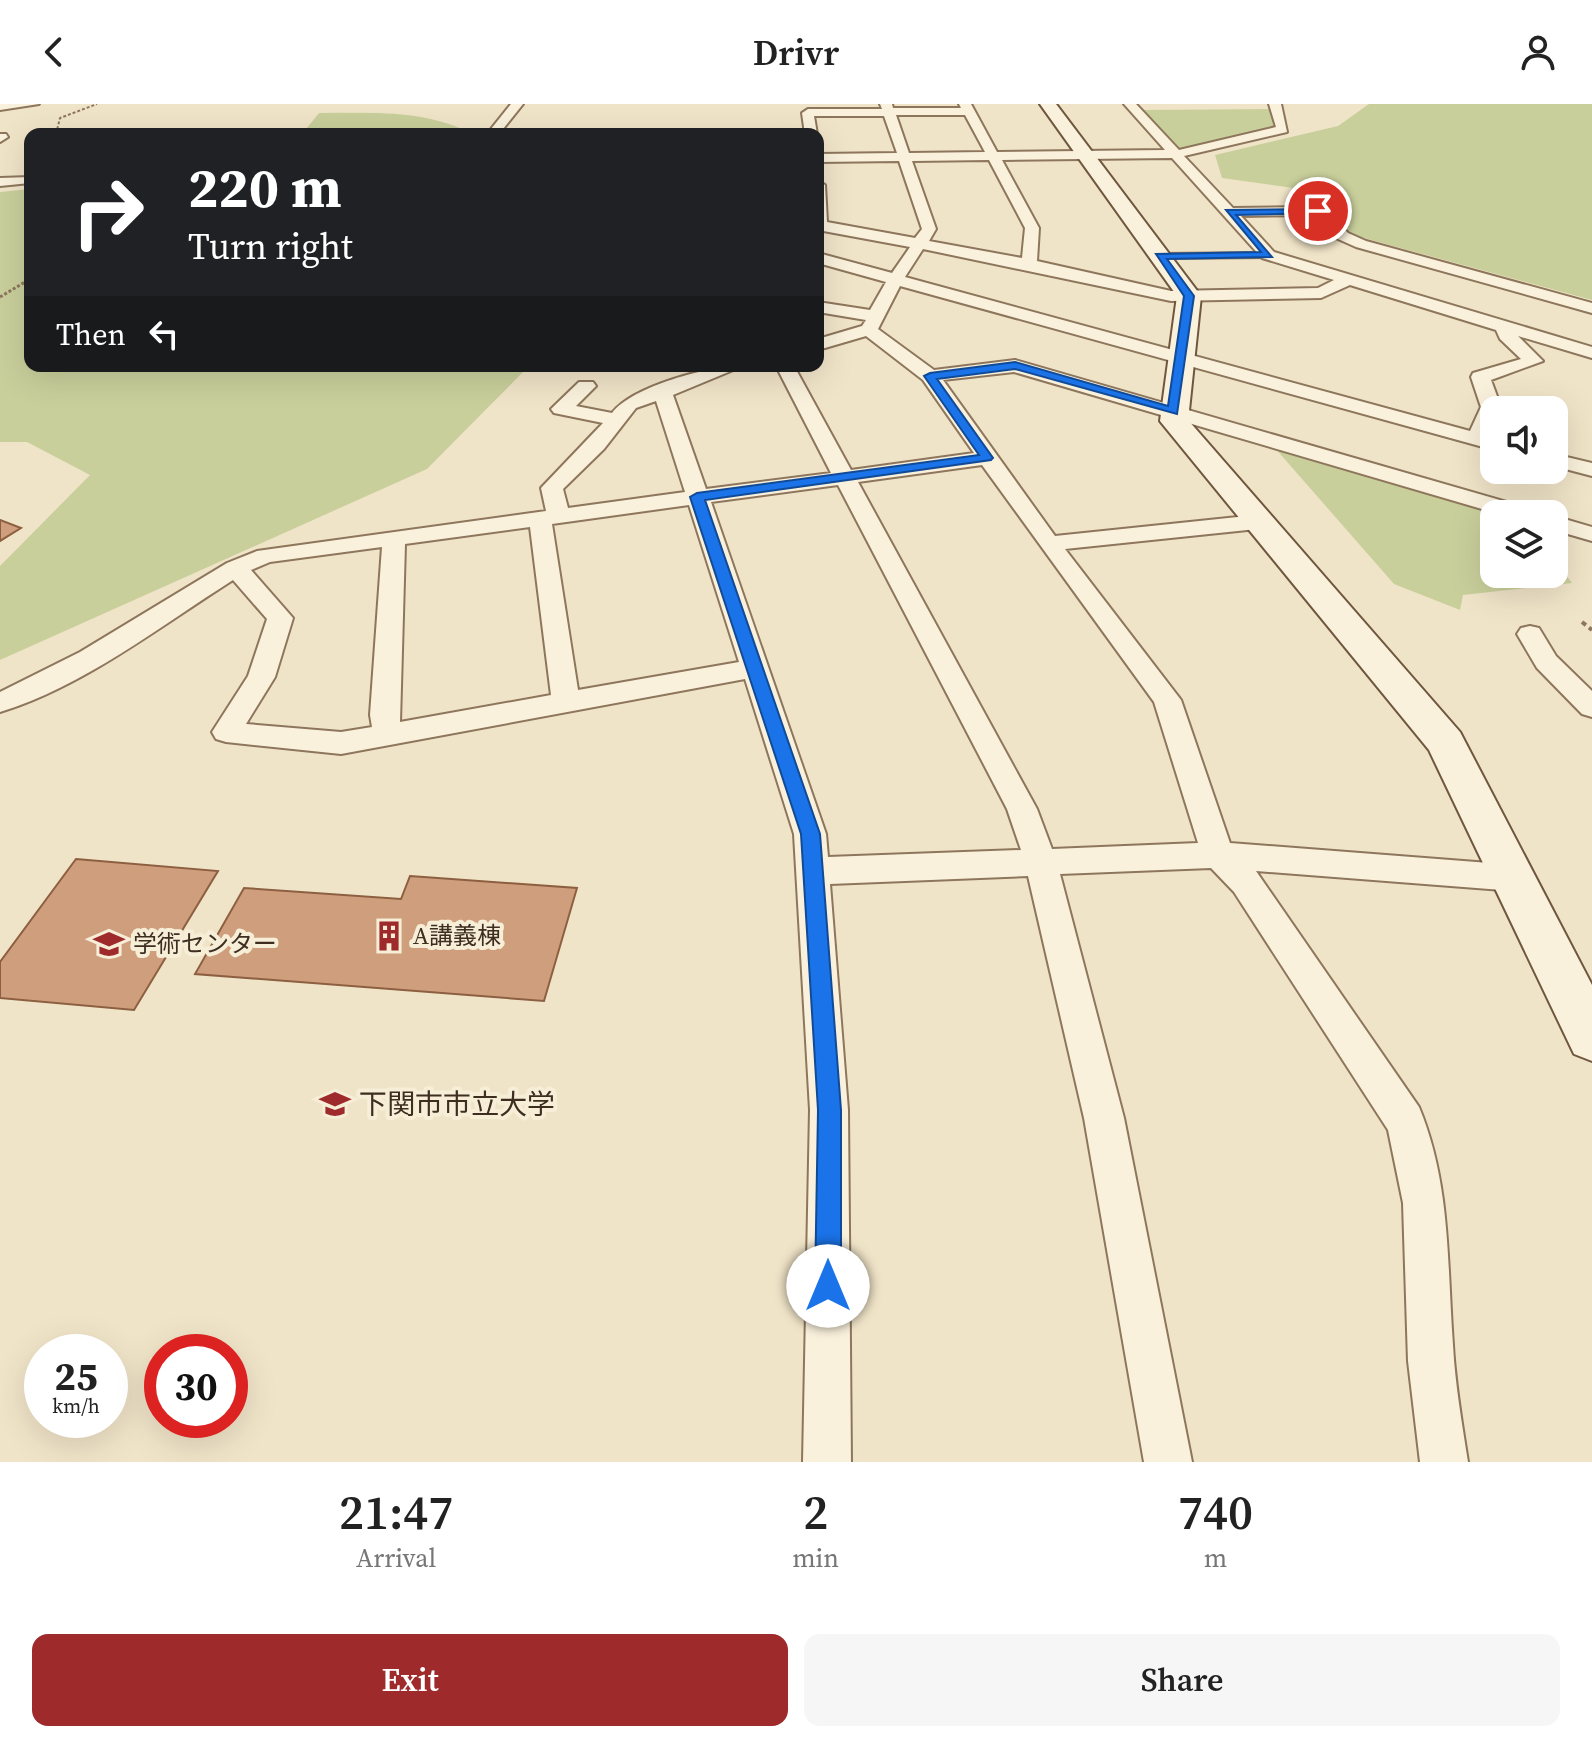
<!DOCTYPE html>
<html lang="en">
<head>
<meta charset="utf-8">
<style>
	:root { --surface:#fff; --page:#f6f6f6; --text:#222; --muted:#767676; --accent:#9e2a2b }
	body { margin:0; font-family:"Source Serif 4","Noto Sans JP",serif; background:var(--page); color:var(--text); height:100vh; display:flex; flex-direction:column; font-size:30px; white-space:nowrap }
	* { box-sizing:border-box; margin:0 }
	p { font-size:26px; color:var(--muted) }
	.icon { flex:none; width:44px; height:44px; fill:none; stroke:currentColor; stroke-width:2; stroke-linecap:round; stroke-linejoin:round }
	.map { position:relative; height:1358px; overflow:hidden }
	.drawer { display:flex; flex-direction:column; background:var(--surface); flex:1 }
	.drawer>* { flex:none }
	.hud { position:absolute; left:24px; top:24px; width:800px; height:244px; border-radius:16px; box-shadow:0 8px 32px #0002; background:#202124; color:#fff; overflow:hidden }
	.fabs { position:absolute; left:1480px; top:292px; display:grid; gap:16px }
	.fabs a { display:grid; place-items:center; width:88px; height:88px; border-radius:16px; background:var(--surface); box-shadow:0 8px 32px #0002; font-size:40px }
	.speed { position:absolute; left:24px; top:1230px; display:flex; gap:16px; font-size:40px; font-weight:700; text-align:center }
	.speed>* { display:grid; place-content:center; width:104px; height:104px; border-radius:50%; background:var(--surface); box-shadow:0 8px 32px #0002; line-height:1 }
	.speed small { font-size:20px; font-weight:400 }
	.speed .limit { border:12px solid #d22; background:#fff; color:#111 }
	.pin { position:absolute; display:grid; place-items:center; width:68px; height:68px; color:#fff; margin:-34px; border:4px solid #fff; border-radius:50%; box-shadow:0 2px 8px #0007 }
	.me { position:absolute; width:88px; margin:-44px; rotate:0deg; stroke-linejoin:round; filter:drop-shadow(0 0 6px #0008) }
	.turn { display:flex; align-items:center; gap:28px; height:168px; padding:0 32px; font-size:36px }
	.turn .icon { width:104px; height:104px; stroke-width:2.5 }
	.turn b { display:block; font-size:56px; line-height:68px }
	.then { display:flex; align-items:center; height:76px; padding:0 32px; background:#0003; gap:16px; font-size:30px }
	.eta { display:flex; justify-content:space-evenly; align-items:center; height:136px; text-align:center }
	.eta b { font-size:48px; font-weight:600; line-height:56px }
	.cta { display:flex; gap:16px; margin-top:auto; padding:16px 32px }
	.cta a { flex:1; height:92px; border-radius:16px; background:var(--accent); color:#fff; font-size:32px; font-weight:600; line-height:92px; text-align:center }
	.cta a+a { background:var(--page); color:var(--text) }
	header { display:flex; justify-content:space-between; align-items:center; height:104px; padding:0 32px; background:var(--surface); font-size:36px; font-weight:600 }
	.map>svg:first-child { display:block }
</style>
</head>
<body>
<header><svg class="icon" aria-label="back" viewBox="0 0 24 24"><path d="M15 5l-7 7 7 7"/></svg>Drivr<svg class="icon" aria-label="person" viewBox="0 0 24 24"><circle cx="12" cy="8" r="4"/><path d="M4 21q1-7 8-7t8 7"/></svg></header>
<div class="map">
<svg width="1592" height="1358" viewBox="0 0 1592 1358">
	<rect width="100%" height="100%" fill="#f0e4c8"/>
	<!-- green -->
	<g fill="#c9cf9b">
		<path d="M1369 0H1592V196L1349 130 1308 86 1222 74 1215 51 1338 22Z"/>
		<path d="M1272 5 1276 23 1181 47 1141 6Z"/>
		<path d="M319 9C372 9 424 5 473 30H302Z"/>
		<path d="M30 85V262H524L523 268 427 365 0 556V462L90 371 27 338H0V88Z"/>
		<path d="M1274 343 1502 410H1494V470H1554V456L1572 479 1463 491 1460 506 1394 480Z"/>
	</g>
	<!-- building -->
	<g fill="#cf9f7d" stroke="#8d5f41" stroke-width="2">
		<path d="M0 416 21 424 0 437Z"/>
		<path d="M76 755 218 767 134 906 0 894V858Z"/>
		<path d="M410 772 577 784 544 897 195 870 244 784 401 795Z"/>
	</g>
	<g fill="none" stroke-linecap="round" stroke-linejoin="round">
		<!-- lane casing -->
		<g stroke="#8d765c" stroke-width="4">
			<path id="lane" d="M1268 149H1271V153L1160 154 1156 152 1160 150Z"/>
		</g>
		<!-- street casing -->
		<g stroke="#8d765c" stroke-width="4">
			<g id="street">
				<path d="M0 0H39L0 6Z"/>
				<path d="M511 0H523L499 30H487Z"/>
				<path d="M880 0H892L893 4H961L959 0H971L997 48 1165 46 1124 0H1136L1179 46 1276 23 1269 0H1281L1287 28 1184 52 1233 104 1306 103 1296 92 1308 89 1348 129 1366 137 1592 199V209L1356 143 1338 135 1314 111 1241 112 1274 148 1592 243V254L1518 232 1543 257 1491 276 1501 303 1494 306 1489 332 1494 334V346L900 182 878 225 934 266 1015 256 1531 405 1534 410H1499L1014 268 943 276 1055 432 1257 411 1268 418 1257 425 1065 445 1181 596 1230 739 1515 761 1527 765 1531 774 1527 783 1515 787 1256 767 1419 1003C1451 1080 1447 1160 1453 1241 1455 1280 1462 1319 1468 1358H1420L1408 1257 1403 1099 1388 1026 1234 788 1211 764 1060 770 1124 1014 1192 1358H1144L1084 1014 1028 772 830 780 848 1006 851 1358H803L810 1006 794 730 745 575 341 650 226 638 216 635 212 628 248 572 267 515 233 476C162 521 81 584 0 608V588L80 548 227 459 257 447 546 407 541 384 603 319 554 309 551 305 579 278H593L596 282 576 302 612 309C633 282 708 262 743 262L673 291 706 385 831 369 776 262H794L851 366 974 349 923 276 866 232 818 246V235L862 222 866 216 818 208V198L870 206 886 178 818 159V149L892 169 910 143 818 126V77L825 81 827 118 915 134 922 125 899 57 818 58V50L897 49 884 12H814L817 30H805L802 9 808 5H882ZM896 11H965L985 48 909 49ZM1172 54 1262 154 1334 176 1318 184 1171 187 1037 157 1039 124 1002 56ZM989 56 1025 124 1022 154 929 137 936 125 912 57ZM923 145 1171 197 1321 194 1350 181 1496 226 1500 235 1521 255 1473 269 1471 273 1481 303 1470 327 905 173ZM656 297 685 388 568 404 563 385 604 345 636 304ZM982 361 1154 598 1198 739 1052 745 1037 705 858 378ZM838 381 1007 705 1021 746 828 753 826 730 711 398ZM689 401 739 558 578 586 552 420ZM530 423 551 591 400 618 405 440ZM382 443 370 611 372 623 341 628 246 620 275 573 293 514 251 466 270 458Z"/>
				<path d="M0 30H6L8 33 0 38Z"/>
				<path d="M30 73V79L0 82V74Z"/>
				<path d="M1554 350 1592 359V372L1554 362Z"/>
				<path d="M1554 412 1592 423V437L1554 426Z"/>
				<path d="M1530 522 1539 524 1556 552 1592 587V613L1582 610 1537 564 1517 530 1521 524Z"/>
			</g>
		</g>
		<!-- secondary casing -->
		<g stroke="#6f573f" stroke-width="4">
			<path id="secondary" d="M1040 0H1056L1201 192 1188 316 1460 628 1592 881V957L1574 950 1429 646 1160 317 1177 192Z"/>
		</g>
		<!-- path-far2 -->
		<path stroke="#8d765c" stroke-width="2" stroke-dasharray="3 2" stroke-linecap="butt" d="M56 30 60 14 97 0"/>
		<!-- path-far1 -->
		<path stroke="#8d765c" stroke-width="3" stroke-dasharray="3 2" stroke-linecap="butt" d="M0 193 30 175"/>
		<!-- path -->
		<path stroke="#8d765c" stroke-width="4" stroke-dasharray="5 4" stroke-linecap="butt" d="M1582 518 1592 526"/>
		<!-- lane -->
		<use href="#lane" fill="#faf1dc" fill-rule="evenodd"/>
		<!-- street -->
		<use href="#street" fill="#faf1dc" fill-rule="evenodd"/>
		<!-- secondary -->
		<use href="#secondary" fill="#faf1dc" fill-rule="evenodd"/>
	</g>
	<!-- route -->
	<path fill="#1a73e8" stroke="#114b97" stroke-width="2" d="M1318 105 1321 109 1236 111 1272 153 1167 155 1194 192 1177 310 1015 265 937 275 993 354 991 356 705 396 820 730 841 1006V1182L837 1191 828 1195 819 1191 815 1182 818 1006 801 730 690 393 697 389 979 351 924 272 930 269 1015 258 1168 302 1184 192 1156 150 1261 148 1226 106Z"/>
	<!-- icons -->
	<defs>
		<g id="building-bare" transform="scale(2.4)"><path d="M-4-6H4V6H1V3H-1V6H-4ZM-2.5-4.3h1.7v1.8h-1.7ZM.8-4.3h1.7v1.8H.8ZM-2.5-1h1.7V.8h-1.7ZM.8-1h1.7V.8H.8Z" fill="#9e2a2b" stroke="#f7eed8" stroke-width="2.5" paint-order="stroke"/></g>
		<g id="university-bare" transform="scale(2.4)"><path d="M0-5L7-2L0 1L-7-2ZM-4 1L0 2.5L4 1V4Q0 6-4 4Z" fill="#9e2a2b" stroke="#f7eed8" stroke-width="2.5" paint-order="stroke"/></g>
	</defs>
	<g fill-rule="evenodd">
		<use href="#building-bare" x="389" y="832"/>
		<use href="#university-bare" x="109" y="840"/>
		<use href="#university-bare" x="335" y="1000"/>
	</g>
	<g text-anchor="middle" stroke-width="8" stroke-linejoin="round" paint-order="stroke">
		<!-- poi labels -->
		<g font-size="24" fill="#3d2e20" stroke="#f7eed8" text-anchor="start">
			<text x="413" y="840">A講義棟</text>
			<text x="133" y="848">学術センター</text>
		</g>
		<!-- near-poi labels -->
		<g font-size="28" fill="#3d2e20" stroke="#f7eed8" text-anchor="start">
			<text x="359" y="1010">下関市市立大学</text>
		</g>
	</g>
</svg>
<div class="fabs">
<a><svg class="icon" aria-label="sound" viewBox="0 0 24 24"><path d="M4 9h4l5-4v14l-5-4H4zM17 9q2 3 0 6"/></svg></a>
<a><svg class="icon" aria-label="layers" viewBox="0 0 24 24"><path d="M12 4l9 5-9 5-9-5zM3 14l9 5 9-5"/></svg></a>
</div>
<div class="speed"><div>25<small>km/h</small></div><div class="limit">30</div></div>
<div class="pin" style="left:1318px;top:107px;background:#d93025"><svg class="icon" aria-label="arrive" viewBox="0 0 24 24"><path d="M6 21V4h12l-3 4 3 4H6"/></svg></div>
<svg class="me" style="left:828px;top:1182px" viewBox="-20 -20 40 40"><circle r="19" fill="#fff"/><path d="M0-13L10 11 0 6-10 11z" fill="#1a73e8"/></svg>
<div class="hud">
<div class="turn"><svg class="icon" aria-label="right" viewBox="0 0 24 24"><path d="M7 20v-9h11M14 6l5 5-5 5"/></svg><div><b>220 m</b>Turn right</div></div>
<div class="then">Then<svg class="icon" aria-label="left" viewBox="0 0 24 24"><path d="M17 20v-9H6M10 6l-5 5 5 5"/></svg></div>
</div>
</div>
<section class="drawer">
<div class="eta">
<div><b>21:47</b><p>Arrival</p></div>
<div><b>2</b><p>min</p></div>
<div><b>740</b><p>m</p></div>
</div>
<div class="cta"><a>Exit</a><a>Share</a></div>
</section>
</body>
</html>
